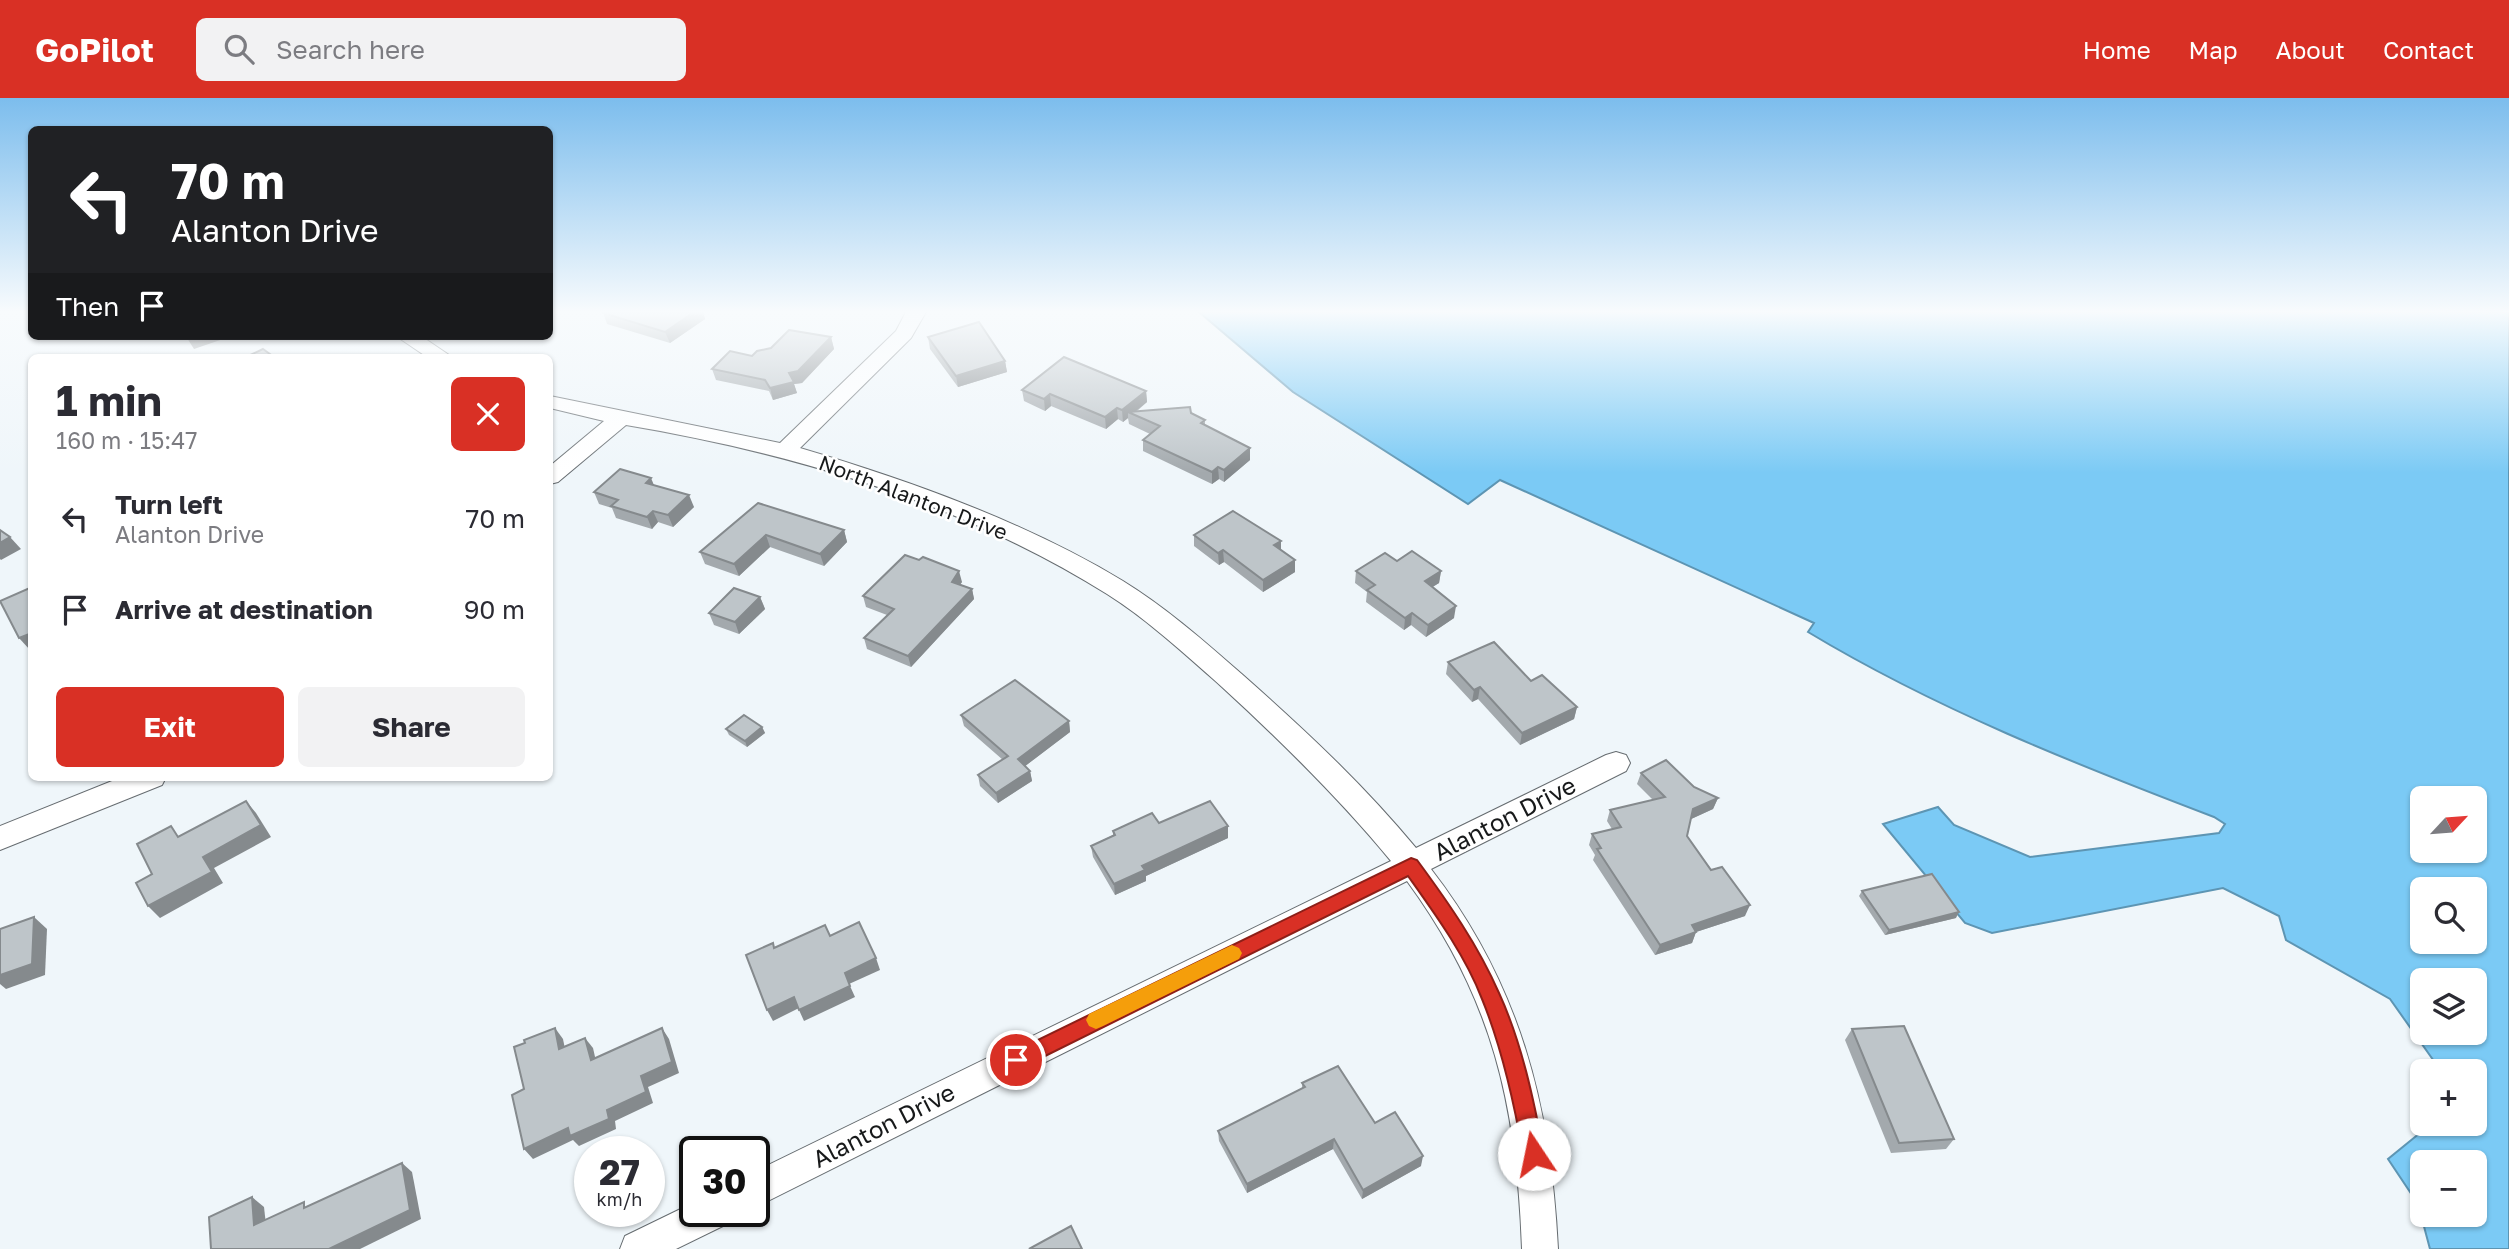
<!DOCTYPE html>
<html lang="en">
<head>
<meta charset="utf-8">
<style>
	:root { --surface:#fff; --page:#f2f2f3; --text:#2b2b33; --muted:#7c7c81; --accent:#d93025 }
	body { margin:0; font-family:"Golos Text",sans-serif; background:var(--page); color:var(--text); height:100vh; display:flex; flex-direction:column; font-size:26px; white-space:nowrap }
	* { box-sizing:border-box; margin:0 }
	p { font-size:23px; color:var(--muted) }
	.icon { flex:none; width:38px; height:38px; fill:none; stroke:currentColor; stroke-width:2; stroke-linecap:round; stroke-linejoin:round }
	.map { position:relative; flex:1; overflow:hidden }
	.drawer { position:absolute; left:28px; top:256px; width:525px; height:427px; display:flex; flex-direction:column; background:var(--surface); border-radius:10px; box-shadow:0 2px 5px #0004 }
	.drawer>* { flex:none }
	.guide { position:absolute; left:28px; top:28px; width:525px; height:214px; border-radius:10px; box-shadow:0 2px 5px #0004; background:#202124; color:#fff; overflow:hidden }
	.needle { width:46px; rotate:64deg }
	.buttons { position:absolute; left:2410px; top:688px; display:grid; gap:14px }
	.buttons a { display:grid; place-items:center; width:77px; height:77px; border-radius:10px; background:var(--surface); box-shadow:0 2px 5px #0004; font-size:35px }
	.speed { position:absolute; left:574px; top:1038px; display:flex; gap:14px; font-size:35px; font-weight:700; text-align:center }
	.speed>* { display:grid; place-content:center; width:91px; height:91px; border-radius:50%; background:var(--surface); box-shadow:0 2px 5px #0004; line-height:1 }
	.speed small { font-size:18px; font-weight:400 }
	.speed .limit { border:4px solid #111; border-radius:10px; background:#fff; color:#111 }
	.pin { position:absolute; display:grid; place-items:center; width:60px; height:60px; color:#fff; margin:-30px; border:4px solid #fff; border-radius:50%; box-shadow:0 2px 7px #0007 }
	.me { position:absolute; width:77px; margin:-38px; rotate:349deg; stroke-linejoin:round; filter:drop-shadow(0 0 5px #0008) }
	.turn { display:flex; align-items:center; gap:24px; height:147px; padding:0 28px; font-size:32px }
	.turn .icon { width:91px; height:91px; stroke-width:2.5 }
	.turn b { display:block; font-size:49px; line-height:60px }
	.then { display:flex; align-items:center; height:66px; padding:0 28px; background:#0003; gap:14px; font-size:26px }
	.round { display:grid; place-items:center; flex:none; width:74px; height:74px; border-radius:10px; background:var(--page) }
	.headline { display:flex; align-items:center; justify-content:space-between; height:119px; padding:0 28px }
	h1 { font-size:42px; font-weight:700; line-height:52px }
	.button { display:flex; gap:14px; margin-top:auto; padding:14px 28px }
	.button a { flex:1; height:80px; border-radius:10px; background:var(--accent); color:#fff; font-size:28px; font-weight:700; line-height:80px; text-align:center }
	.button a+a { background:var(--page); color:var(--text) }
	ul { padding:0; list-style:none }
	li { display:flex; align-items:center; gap:21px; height:91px; padding:0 28px }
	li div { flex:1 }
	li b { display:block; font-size:26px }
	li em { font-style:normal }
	header { display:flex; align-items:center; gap:42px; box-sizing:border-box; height:98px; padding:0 35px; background:var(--accent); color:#fff }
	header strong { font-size:33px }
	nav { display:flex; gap:38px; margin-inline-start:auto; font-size:24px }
	.search { width:490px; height:63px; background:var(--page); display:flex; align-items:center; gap:18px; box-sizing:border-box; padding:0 24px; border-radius:10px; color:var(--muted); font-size:26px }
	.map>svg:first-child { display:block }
</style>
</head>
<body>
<header>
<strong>GoPilot</strong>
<div class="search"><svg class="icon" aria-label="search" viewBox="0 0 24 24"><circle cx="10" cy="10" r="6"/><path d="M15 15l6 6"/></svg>Search here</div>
<nav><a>Home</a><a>Map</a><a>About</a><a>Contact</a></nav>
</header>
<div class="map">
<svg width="2509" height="1151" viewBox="0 0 2509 1151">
	<rect width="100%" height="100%" fill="#eff6fa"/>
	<!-- water -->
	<path fill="#7bcaf5" stroke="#5d95b3" stroke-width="2" fill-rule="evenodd" d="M1199 214H2509V1151H2430L2418 1106 2388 1061 2431 1026H2474V973H2441L2390 901 2286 842 2279 818 2223 790 1992 835 1965 825 1883 726 1938 709 1954 727 2030 759 2219 735 2225 726 2214 719C2075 666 1936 611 1808 534L1814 525 1500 382 1468 406 1293 294ZM2422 700H2474V752H2422ZM2422 791H2474V844H2422ZM2422 882H2474V934H2422ZM2422 1064H2474V1116H2422Z"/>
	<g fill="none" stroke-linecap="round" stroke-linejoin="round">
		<!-- street casing -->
		<g stroke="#666c70" stroke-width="2">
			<g id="street">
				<path d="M906 214H926L911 240 800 350C911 383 1023 423 1123 483 1167 510 1205 544 1244 578 1305 632 1364 687 1416 750L1606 657 1616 654 1626 657 1630 665 1626 673 1431 771C1520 886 1551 1008 1558 1151H1522C1517 1008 1493 900 1407 783L754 1110V1074L1391 763C1339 700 1282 644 1222 589 1185 556 1148 522 1107 496 962 405 793 355 626 327L558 384 550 386V368L604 323 550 310V298L780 345 896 233Z"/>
				<path d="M396 238H421L452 259H427Z"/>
				<path d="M122 679H166L162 687 0 752V728Z"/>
				<path d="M695 1104V1113H732L727 1126 676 1151H620L625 1138Z"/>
			</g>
		</g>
		<!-- street -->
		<use href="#street" fill="#fff" fill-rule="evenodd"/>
	</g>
	<!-- wall -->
	<g fill="#a3a9ad">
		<path d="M603 214H703L705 221 670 245 607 226Z"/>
		<path d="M831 239 834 251 802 285 794 286 797 295 773 302 769 293 716 282 712 271 752 258Z"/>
		<path d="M928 239 1005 263 1007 274 958 289 930 251Z"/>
		<path d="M1022 292 1146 293 1147 304 1136 314 1191 315 1205 322V328L1250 350V362L1224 384 1219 381 1212 386 1143 353V342L1150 336 1129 326 1128 320 1123 324 1118 321 1106 331 1051 308 1045 313 1024 303Z"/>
		<path d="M654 387 694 409 673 429 658 424 652 431 616 420 612 410 599 406 594 394Z"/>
		<path d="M758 405 844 432 847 444 824 468 770 449 739 478 705 466 700 454Z"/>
		<path d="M1194 437 1281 443V452L1295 474 1263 494 1224 464 1219 467 1194 448Z"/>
		<path d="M1397 463 1441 473 1439 485 1432 489 1454 520 1426 539 1411 527 1404 532 1366 504 1367 494 1355 485 1356 473Z"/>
		<path d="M962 484 960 486 972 491 974 501 911 569 867 551 864 540 887 517 866 509 863 498Z"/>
		<path d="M760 499 765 511 739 536 714 527 709 515Z"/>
		<path d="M1448 564 1531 583 1577 609 1574 621 1520 647 1478 601 1472 604 1446 576Z"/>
		<path d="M961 617 1069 623 1070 634 1025 668 1030 673 1032 683 998 705 980 688 978 677 1003 662 964 628Z"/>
		<path d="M762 629 765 635 747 649 729 637 726 631Z"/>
		<path d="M1641 675 1694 689 1718 700 1713 711 1691 721 1687 738 1745 818 1696 834 1692 845 1655 857 1593 762 1595 757 1589 747 1592 736 1612 731 1607 723 1610 712 1653 702 1637 686Z"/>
		<path d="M1159 725 1228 728V740L1146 778V783L1115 797 1093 759 1091 748 1113 737V733Z"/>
		<path d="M1862 793 1956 820 1885 837 1859 798Z"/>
		<path d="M1852 931 1954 1041 1946 1051 1891 1055 1845 942Z"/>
		<path d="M1302 985 1375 1025 1421 1068 1362 1101 1333 1051 1247 1095 1219 1043 1218 1033 1302 990Z"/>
	</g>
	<!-- shaded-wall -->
	<g fill="#858a8d">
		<path d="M694 214H703L705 221 670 245 665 234Z"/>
		<path d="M166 238H182L169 242Z"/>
		<path d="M191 238H232L194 251 187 240Z"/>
		<path d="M831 239 834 251 802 285 794 286 797 295 773 302 770 290 789 275Z"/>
		<path d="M1005 263 1007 274 958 289 956 278Z"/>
		<path d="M1146 293 1147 304 1132 316 1128 314V320L1123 324 1122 312Z"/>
		<path d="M1050 296 1051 308 1045 313 1044 301Z"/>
		<path d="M1117 310 1118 321 1106 331 1105 319Z"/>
		<path d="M1250 350V362L1224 384V372Z"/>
		<path d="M1218 369 1219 381 1212 386V374Z"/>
		<path d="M651 380 656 392 646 385Z"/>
		<path d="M689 397 694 409 673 429 668 417Z"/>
		<path d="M653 413 658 424 652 431 647 419Z"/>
		<path d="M844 432 847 444 824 468 820 456Z"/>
		<path d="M766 437 770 449 739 478 734 466Z"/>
		<path d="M10 439 21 451 1 462 0 461V445Z"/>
		<path d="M1281 443V455L1274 447Z"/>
		<path d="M1223 452 1224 464 1219 467 1218 455Z"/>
		<path d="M1295 462V474L1263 494V482Z"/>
		<path d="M959 473 962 484 955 494 952 484Z"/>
		<path d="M1441 473 1439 485 1423 495 1425 483Z"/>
		<path d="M972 491 974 501 911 569 908 558Z"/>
		<path d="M760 499 765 511 739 536 735 524Z"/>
		<path d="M1456 508 1454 520 1426 539 1428 527Z"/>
		<path d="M1412 515 1411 527 1404 532 1405 520Z"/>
		<path d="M32 535V552H30L19 540Z"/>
		<path d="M1480 589 1478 601 1472 604 1474 592Z"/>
		<path d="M1577 609 1574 621 1520 647 1522 635Z"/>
		<path d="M1069 623 1070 634 1020 672 1018 661Z"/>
		<path d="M762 629 765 635 747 649 745 643Z"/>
		<path d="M1030 673 1032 683 998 705 996 695Z"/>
		<path d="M1718 700 1713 711 1689 722 1693 711Z"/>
		<path d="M246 703 256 715 271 739 214 770 223 785 160 820 148 808 203 759Z"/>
		<path d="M1228 728V740L1146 778V783L1115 797 1114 786 1142 768Z"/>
		<path d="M1750 807 1745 818 1696 834 1692 845 1655 857 1660 847 1692 827Z"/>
		<path d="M1959 814 1956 820 1885 837 1889 832Z"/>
		<path d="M34 819 47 831 45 877 6 891 0 886V872Z"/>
		<path d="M876 860 880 872 849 886 845 875Z"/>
		<path d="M850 888 855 899 804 923 799 912Z"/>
		<path d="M794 899 799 910 773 923 767 912Z"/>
		<path d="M555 930 563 941 567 961 559 951Z"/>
		<path d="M662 930 669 941 679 975 648 989 653 1005 615 1023 616 1031 579 1048 573 1042 533 1061 524 1051 607 1012 641 978Z"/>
		<path d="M585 940 593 950 598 972 591 962Z"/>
		<path d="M1334 1041 1333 1051 1247 1095V1086Z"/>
		<path d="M1423 1058 1421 1068 1362 1101 1363 1092Z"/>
		<path d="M402 1065 412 1074 421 1121 360 1151H329Z"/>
		<path d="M252 1099 264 1109 267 1136 254 1127Z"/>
	</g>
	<!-- building -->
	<g fill="#bec5c9" stroke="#858a8d" stroke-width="2">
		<path d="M603 214H694L665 234 603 215Z"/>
		<path d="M979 224 1005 263 956 278 928 239Z"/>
		<path d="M789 232 831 239 798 273 789 275 794 284 770 290 765 282 712 271 730 253 752 258 757 253 771 250Z"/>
		<path d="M263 251 274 259H246Z"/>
		<path d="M1064 259 1146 293 1122 312 1117 310 1105 319 1050 296 1044 301 1022 292Z"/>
		<path d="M1190 309 1191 315 1205 322 1201 325 1250 350 1224 372 1218 369 1212 374 1143 342 1160 328 1128 314Z"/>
		<path d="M620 371 651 380 646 385 689 397 668 417 653 413 647 419 611 408 618 402 594 394Z"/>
		<path d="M758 405 844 432 820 456 766 437 734 466 700 454Z"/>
		<path d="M1233 413 1281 443 1274 447 1295 462 1263 482 1223 452 1218 455 1194 437Z"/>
		<path d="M0 432 10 439 0 445Z"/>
		<path d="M1412 453 1441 473 1425 483 1456 508 1428 527 1412 515 1405 520 1367 492 1375 487 1356 473 1385 455 1397 463Z"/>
		<path d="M905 457 919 462 923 459 959 473 952 484 972 491 908 558 864 540 894 511 863 498Z"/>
		<path d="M32 489V535L19 540 0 503Z"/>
		<path d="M734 490 760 499 735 524 709 515Z"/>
		<path d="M1494 544 1531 583 1542 577 1577 609 1522 635 1480 589 1474 592 1448 564Z"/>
		<path d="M1015 582 1069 623 1018 661 1030 673 996 695 978 677 1008 658 961 617Z"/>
		<path d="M744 617 762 629 745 643 726 631Z"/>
		<path d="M1666 662 1694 689 1718 700 1693 711 1687 738 1711 772 1722 769 1750 807 1692 827 1696 834 1660 847 1597 751 1601 750 1592 736 1621 729 1610 712 1665 699 1641 675Z"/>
		<path d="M246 703 261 727 203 759 212 774 148 808 136 785 152 776 137 746 171 728 178 739Z"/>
		<path d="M1210 703 1228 728 1142 768 1145 772 1114 786 1091 748 1115 737 1113 733 1152 715 1159 725Z"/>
		<path d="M1932 776 1959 814 1889 832 1862 793Z"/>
		<path d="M34 819 32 866 0 877V831Z"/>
		<path d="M859 824 876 860 845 875 850 888 799 912 794 899 767 912 746 857 773 845 774 850 825 827 830 838Z"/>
		<path d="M1904 928 1954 1041 1899 1045 1852 931Z"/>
		<path d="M555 930 559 951 585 940 591 962 662 930 672 964 641 978 646 994 607 1012 609 1021 570 1038 568 1030 524 1051 512 997 524 991 514 949 525 945 524 942Z"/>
		<path d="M1338 968 1375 1025 1395 1014 1423 1058 1363 1092 1334 1041 1247 1086 1218 1033 1305 989 1302 985Z"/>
		<path d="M402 1065 410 1112 329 1151H211L209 1119 252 1099 254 1127 304 1104V1110Z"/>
		<path d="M1071 1128 1082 1151H1029Z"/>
	</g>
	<!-- sky -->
	<linearGradient id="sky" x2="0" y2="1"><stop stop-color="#7cbded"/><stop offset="0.57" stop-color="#f8fbfd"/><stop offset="1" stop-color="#f8fbfd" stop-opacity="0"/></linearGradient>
	<rect width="2509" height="375" fill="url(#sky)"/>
	<!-- route -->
	<path fill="#d93025" stroke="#8d1f18" stroke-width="2" d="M1411 760 1417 762C1448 804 1478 847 1499 895 1522 945 1534 1003 1544 1056L1541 1063 1534 1066 1526 1063 1523 1056C1514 1004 1502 950 1482 901 1465 857 1435 816 1408 778L1023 969 1016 971 1009 969 1006 962 1009 956Z"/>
	<!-- slow -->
	<path fill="#f59e0b" d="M1232 847 1239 850 1242 855 1239 861 1103 928 1096 931 1089 928 1086 922 1089 916Z"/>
	<g text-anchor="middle" stroke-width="5" stroke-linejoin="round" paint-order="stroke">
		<!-- street labels -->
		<g font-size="21" fill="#17191a" stroke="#fff">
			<text transform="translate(913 400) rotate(21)" y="7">North Alanton Drive</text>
		</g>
		<!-- near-street labels -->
		<g font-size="24" fill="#17191a" stroke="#fff">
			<text transform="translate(1505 721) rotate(-27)" y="8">Alanton Drive</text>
			<text transform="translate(884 1028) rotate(-27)" y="8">Alanton Drive</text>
		</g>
	</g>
</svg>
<div class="buttons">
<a><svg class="needle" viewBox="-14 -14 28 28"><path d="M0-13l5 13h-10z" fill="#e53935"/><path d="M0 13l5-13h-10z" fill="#7c7c81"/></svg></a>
<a><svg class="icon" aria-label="search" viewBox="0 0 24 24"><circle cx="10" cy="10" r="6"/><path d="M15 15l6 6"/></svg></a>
<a><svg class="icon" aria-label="layers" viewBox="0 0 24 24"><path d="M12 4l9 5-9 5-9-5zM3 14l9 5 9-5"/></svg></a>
<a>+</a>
<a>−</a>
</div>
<div class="speed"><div>27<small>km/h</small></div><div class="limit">30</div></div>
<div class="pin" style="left:1016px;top:962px;background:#d93025"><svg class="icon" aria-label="arrive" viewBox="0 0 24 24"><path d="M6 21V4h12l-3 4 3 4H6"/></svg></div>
<svg class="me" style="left:1534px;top:1056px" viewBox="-20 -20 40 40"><circle r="19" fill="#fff"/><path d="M0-13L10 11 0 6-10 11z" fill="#d93025"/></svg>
<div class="guide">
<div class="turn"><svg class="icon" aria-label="left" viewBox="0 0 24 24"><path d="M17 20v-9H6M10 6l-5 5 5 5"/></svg><div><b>70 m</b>Alanton Drive</div></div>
<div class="then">Then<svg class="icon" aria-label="arrive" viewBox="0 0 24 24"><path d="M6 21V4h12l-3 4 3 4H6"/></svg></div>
</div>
<section class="drawer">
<div class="headline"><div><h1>1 min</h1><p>160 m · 15:47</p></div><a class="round" style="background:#d93025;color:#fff"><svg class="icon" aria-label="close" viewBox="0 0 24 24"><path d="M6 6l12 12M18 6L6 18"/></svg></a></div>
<ul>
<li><svg class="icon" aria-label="left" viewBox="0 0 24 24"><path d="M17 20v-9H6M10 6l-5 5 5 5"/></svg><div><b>Turn left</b><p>Alanton Drive</p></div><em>70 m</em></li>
<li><svg class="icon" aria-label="arrive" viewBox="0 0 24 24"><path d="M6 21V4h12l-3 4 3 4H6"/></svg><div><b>Arrive at destination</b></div><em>90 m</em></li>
</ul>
<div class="button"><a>Exit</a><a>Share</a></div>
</section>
</div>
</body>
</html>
